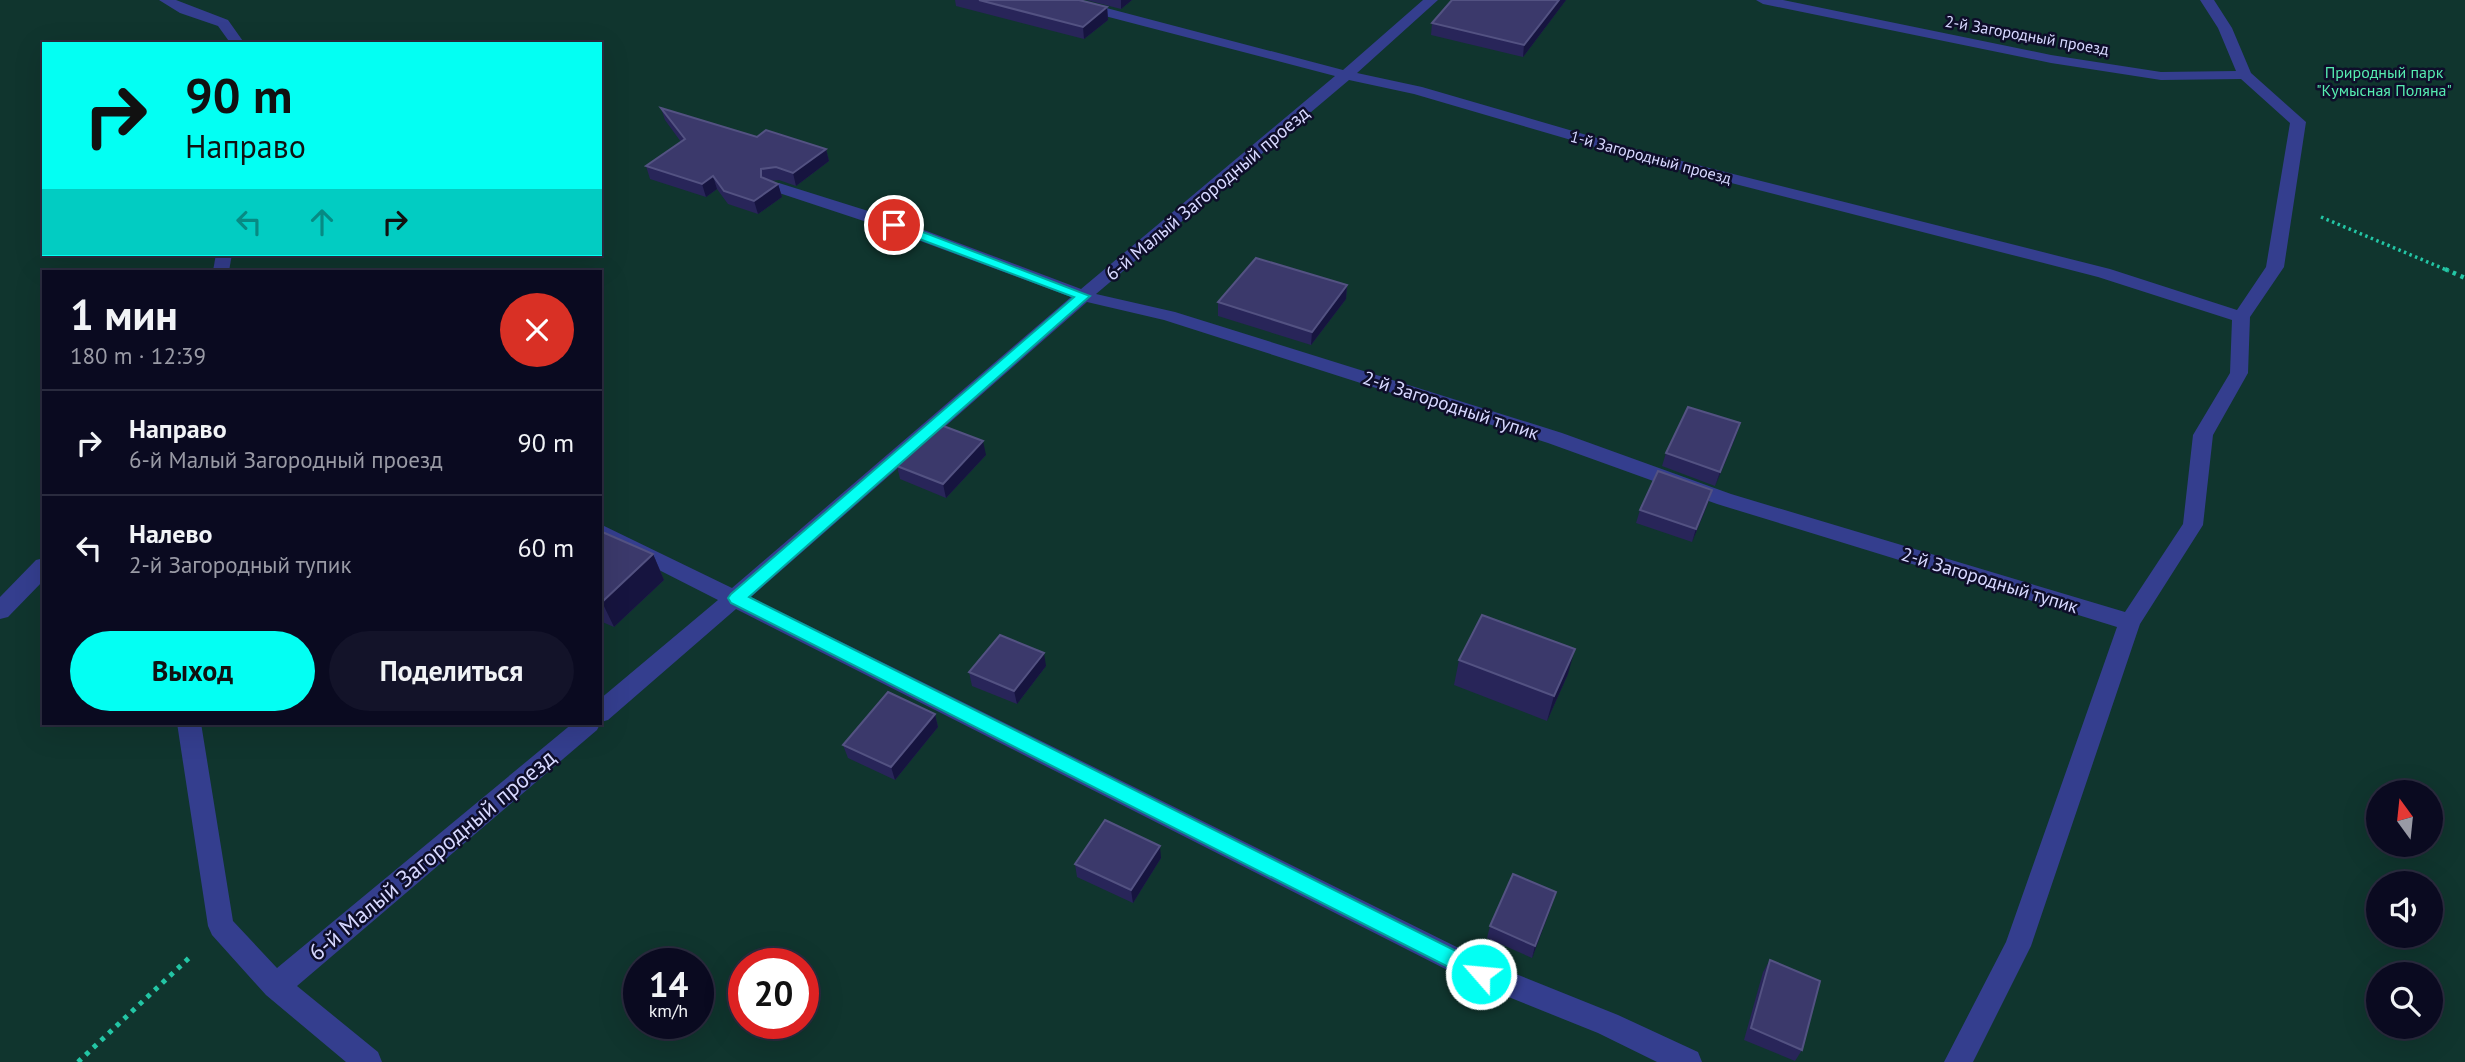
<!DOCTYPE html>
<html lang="ru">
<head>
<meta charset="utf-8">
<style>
	:root { --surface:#0a0a20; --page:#131329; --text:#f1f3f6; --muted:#999aa5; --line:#2a2b3e; --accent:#03fff3 }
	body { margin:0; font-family:"PT Sans",sans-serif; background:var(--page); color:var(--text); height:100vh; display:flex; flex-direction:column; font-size:26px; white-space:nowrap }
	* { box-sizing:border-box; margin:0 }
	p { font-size:23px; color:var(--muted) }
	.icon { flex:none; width:38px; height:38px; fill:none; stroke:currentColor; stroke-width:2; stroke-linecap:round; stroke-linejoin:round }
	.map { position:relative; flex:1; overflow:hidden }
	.details { position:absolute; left:42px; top:270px; width:560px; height:455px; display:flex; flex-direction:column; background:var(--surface); border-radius:0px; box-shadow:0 7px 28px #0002,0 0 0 2px var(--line) }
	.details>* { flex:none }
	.guide { position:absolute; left:42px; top:42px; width:560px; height:214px; border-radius:0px; box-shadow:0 7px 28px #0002,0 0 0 2px var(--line); background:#03fff3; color:#111; overflow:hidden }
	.needle { width:46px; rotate:345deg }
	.buttons { position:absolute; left:2366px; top:780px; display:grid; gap:14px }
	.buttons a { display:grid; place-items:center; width:77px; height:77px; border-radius:50%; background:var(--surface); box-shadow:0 7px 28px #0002,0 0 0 2px var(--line); font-size:35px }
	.speed { position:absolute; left:623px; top:948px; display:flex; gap:14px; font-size:35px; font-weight:700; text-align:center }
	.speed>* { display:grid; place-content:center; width:91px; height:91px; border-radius:50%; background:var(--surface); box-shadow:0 7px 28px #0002,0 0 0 2px var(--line); line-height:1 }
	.speed small { font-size:18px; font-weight:400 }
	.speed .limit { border:10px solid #d22; background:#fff; color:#111 }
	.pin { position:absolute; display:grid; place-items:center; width:60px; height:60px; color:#fff; margin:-30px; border:4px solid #fff; border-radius:50%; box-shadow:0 2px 7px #0007 }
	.me { position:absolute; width:77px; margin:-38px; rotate:297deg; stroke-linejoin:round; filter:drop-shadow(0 0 5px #0008) }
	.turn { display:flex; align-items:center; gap:24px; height:147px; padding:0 28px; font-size:32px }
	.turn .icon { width:91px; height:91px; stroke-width:2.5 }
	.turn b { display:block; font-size:49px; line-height:60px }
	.lanes { display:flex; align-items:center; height:66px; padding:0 28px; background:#0003; justify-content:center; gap:35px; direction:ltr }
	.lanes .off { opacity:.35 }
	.round { display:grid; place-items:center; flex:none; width:74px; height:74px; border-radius:37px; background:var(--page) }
	.head { display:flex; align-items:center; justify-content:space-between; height:119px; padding:0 28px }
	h1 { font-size:42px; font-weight:700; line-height:52px }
	.action { display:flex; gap:14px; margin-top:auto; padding:14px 28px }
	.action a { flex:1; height:80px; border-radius:42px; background:var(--accent); color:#111; font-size:28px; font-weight:700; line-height:80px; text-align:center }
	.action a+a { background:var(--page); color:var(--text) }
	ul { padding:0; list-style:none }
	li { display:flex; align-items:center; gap:21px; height:105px; padding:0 28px; border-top:2px solid var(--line) }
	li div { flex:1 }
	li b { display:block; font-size:26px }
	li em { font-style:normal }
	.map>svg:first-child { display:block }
</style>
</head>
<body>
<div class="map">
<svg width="2465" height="1062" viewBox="0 0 2465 1062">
	<rect width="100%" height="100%" fill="#0e0e2a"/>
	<!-- green -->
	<path fill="#10352e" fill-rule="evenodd" d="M0 0H2465V1062H0ZM44 44H600V254H44ZM44 271H600V723H44ZM2378 793H2431V845H2378ZM2378 884H2431V936H2378ZM639 964H698V1024H639ZM744 964H803V1024H744ZM2378 975H2431V1027H2378Z"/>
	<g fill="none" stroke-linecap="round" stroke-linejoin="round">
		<!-- path-far2 -->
		<path stroke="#23c6a5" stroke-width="3.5" stroke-dasharray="2.5 3.5" stroke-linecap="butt" d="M2321 217 2449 271"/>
		<!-- path-far1 -->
		<path stroke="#23c6a5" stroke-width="4.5" stroke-dasharray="3.5 5" stroke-linecap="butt" d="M2445 269 2465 278"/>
		<!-- path -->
		<path stroke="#23c6a5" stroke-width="5" stroke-dasharray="4.5 6" stroke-linecap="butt" d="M78 1062 190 957"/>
		<!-- minor -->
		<g fill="#343e8e" fill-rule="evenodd">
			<path d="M159 0H176L228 20 245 44H231L218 26 180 13Z"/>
			<path d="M1053 0H1076L1343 70 1423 0H1438L1357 73 1422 87 1638 150 2110 269 2237 310 2266 267 2290 123 2241 79 2161 80 2051 63 1763 4 1756 0H1783L2051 55 2161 72 2236 71 2218 28 2200 0H2214L2232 28 2251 73 2306 122 2284 267 2250 317 2248 373 2213 435 2203 525 2140 624 2031 946 1973 1062H1944L2006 942 2117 627 1717 504 1548 443 1164 320 1087 302 751 597 1491 964 1618 1015 1698 1052 1702 1062H1657L1598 1033 1471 982 736 609 608 720 601 722 597 730 297 986 378 1052 382 1062H346L266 995 212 935 208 926 177 723H201L233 921 277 968 573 723H600V699L718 600 600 540V524L732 588 1071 297 888 229 767 189 765 186 767 183H779L900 221 1081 289 1335 76 1055 3ZM1349 80 1414 94 1626 156 2098 277 2232 320 2230 373 2193 435 2183 524 2125 612 1731 494 1562 433 1175 312 1096 294Z"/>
			<path d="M216 254H232L229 271H213Z"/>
			<path d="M44 558V580L8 617 0 619V597L36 560Z"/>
		</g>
	</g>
	<!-- wall -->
	<g fill="#282559">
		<path d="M955 0H1079L1107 7 1108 20 1084 39 956 6Z"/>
		<path d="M1086 0H1132L1121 9Z"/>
		<path d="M1566 0 1523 57 1431 35 1432 23Z"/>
		<path d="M661 108 757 137 826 149 829 161 796 186 779 180 771 181 778 184 782 197 758 214 728 204 717 189 706 197 650 179 646 166 681 142 665 120Z"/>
		<path d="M1347 285 1346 299 1311 345 1218 316V302Z"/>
		<path d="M1736 436 1715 486 1662 466 1666 453Z"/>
		<path d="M986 455 946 498 900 479 897 466Z"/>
		<path d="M1708 503 1692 542 1636 523 1640 510Z"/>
		<path d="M600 531 653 554 664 580 614 627 600 621Z"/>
		<path d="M1459 660 1568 674 1547 721 1454 685Z"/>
		<path d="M1046 666 1017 704 972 686 969 672Z"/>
		<path d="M935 714 938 727 895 780 848 758 843 745Z"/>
		<path d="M1161 858 1133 903 1077 877 1075 864Z"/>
		<path d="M1556 892 1532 958 1487 938 1490 926Z"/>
		<path d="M1770 960 1802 1050 1795 1061 1744 1040 1763 972Z"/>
	</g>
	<!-- shaded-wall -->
	<g fill="#16143f">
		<path d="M1121 0H1132L1121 9Z"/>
		<path d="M1559 0H1566L1523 57 1524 45Z"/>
		<path d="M1107 7 1108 20 1084 39 1083 27Z"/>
		<path d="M826 149 829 161 796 186 793 173Z"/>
		<path d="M713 176 717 189 706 197 702 184Z"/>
		<path d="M778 184 782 197 758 214 754 201Z"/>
		<path d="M1347 285 1346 299 1311 345 1312 332Z"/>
		<path d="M1740 423 1736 436 1715 486 1720 472Z"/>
		<path d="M983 441 986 455 946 498 943 484Z"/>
		<path d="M1712 490 1708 503 1692 542 1696 529Z"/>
		<path d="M653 554 664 580 614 627 602 602Z"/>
		<path d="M1575 649 1568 674 1547 721 1554 696Z"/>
		<path d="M1044 653 1046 666 1017 704 1014 691Z"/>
		<path d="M935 714 938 727 895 780 891 767Z"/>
		<path d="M1160 846 1161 858 1133 903 1131 890Z"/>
		<path d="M1556 892 1552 905 1532 958 1535 946Z"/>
	</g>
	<!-- building -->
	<g fill="#3b396b" stroke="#535282" stroke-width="2">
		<path d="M979 0H1079L1107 7 1083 27Z"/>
		<path d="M1452 0H1559L1524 45 1432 23Z"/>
		<path d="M661 108 757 137 766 130 826 149 793 173 776 167 761 169V177L778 184 754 201 724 191 713 176 702 184 646 166 685 139Z"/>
		<path d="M1256 258 1347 285 1312 332 1218 302Z"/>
		<path d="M1688 407 1740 423 1720 472 1666 453Z"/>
		<path d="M938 424 983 441 943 484 897 466Z"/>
		<path d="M1658 471 1712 490 1696 529 1640 510Z"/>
		<path d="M600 531 653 554 602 602 600 601Z"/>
		<path d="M1482 615 1575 649 1554 696 1459 660Z"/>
		<path d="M1000 635 1044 653 1014 691 969 672Z"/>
		<path d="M888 692 935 714 891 767 843 745Z"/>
		<path d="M1105 820 1160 846 1131 890 1075 864Z"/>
		<path d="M1513 874 1556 892 1535 946 1490 926Z"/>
		<path d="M1770 960 1820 981 1802 1050 1751 1028Z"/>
	</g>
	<!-- route -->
	<path fill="#03fff3" stroke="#02a69e" stroke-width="2" d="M894 221 1090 296 749 597 1488 967 1491 974 1488 980 1481 983 1474 980 731 603 728 598 731 594 1074 297 890 228V222Z"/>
	<g text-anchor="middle" stroke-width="5" stroke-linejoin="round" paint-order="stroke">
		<!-- far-street labels -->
		<g font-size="16" fill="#d7d8ff" stroke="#0e0e2a">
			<text transform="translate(2027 35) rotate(10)" y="6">2-й Загородный проезд</text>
			<text transform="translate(1651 157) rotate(15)" y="6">1-й Загородный проезд</text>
		</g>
		<!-- far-park labels -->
		<g font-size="16" fill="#56ecb0" stroke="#0e0e2a">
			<text x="2384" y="78">Природный парк<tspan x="2384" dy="18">"Кумысная Поляна"</tspan></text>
		</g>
		<!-- street labels -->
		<g font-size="19" fill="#d7d8ff" stroke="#0e0e2a">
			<text transform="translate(1207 193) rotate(-40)" y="7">6-й Малый Загородный проезд</text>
			<text transform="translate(1451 405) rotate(18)" y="7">2-й Загородный тупик</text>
			<text transform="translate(1990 580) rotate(17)" y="7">2-й Загородный тупик</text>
		</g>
		<!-- near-street labels -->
		<g font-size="23" fill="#d7d8ff" stroke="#0e0e2a">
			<text transform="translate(432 855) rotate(-40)" y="8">6-й Малый Загородный проезд</text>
		</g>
	</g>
</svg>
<div class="buttons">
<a><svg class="needle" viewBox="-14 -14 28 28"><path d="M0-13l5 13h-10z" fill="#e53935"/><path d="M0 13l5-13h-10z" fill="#999aa5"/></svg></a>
<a><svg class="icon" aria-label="sound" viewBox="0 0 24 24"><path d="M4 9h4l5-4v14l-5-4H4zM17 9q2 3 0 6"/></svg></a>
<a><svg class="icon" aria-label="search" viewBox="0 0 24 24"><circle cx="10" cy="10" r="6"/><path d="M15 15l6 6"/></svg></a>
</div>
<div class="speed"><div>14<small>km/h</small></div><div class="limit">20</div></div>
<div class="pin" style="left:894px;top:225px;background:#d93025"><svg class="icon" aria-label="arrive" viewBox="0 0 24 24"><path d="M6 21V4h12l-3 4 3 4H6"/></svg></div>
<svg class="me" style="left:1481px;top:974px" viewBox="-20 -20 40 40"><circle r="17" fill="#03fff3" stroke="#fff" stroke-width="3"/><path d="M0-11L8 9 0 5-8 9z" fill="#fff"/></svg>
<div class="guide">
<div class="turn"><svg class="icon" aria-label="right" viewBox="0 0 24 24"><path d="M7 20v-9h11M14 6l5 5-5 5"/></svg><div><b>90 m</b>Направо</div></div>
<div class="lanes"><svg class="icon off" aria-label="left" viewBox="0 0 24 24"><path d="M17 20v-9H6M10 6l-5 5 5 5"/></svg><svg class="icon off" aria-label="ahead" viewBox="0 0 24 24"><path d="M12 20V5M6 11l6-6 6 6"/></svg><svg class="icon" aria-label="right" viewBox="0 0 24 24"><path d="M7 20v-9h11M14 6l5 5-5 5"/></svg></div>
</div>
<section class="details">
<div class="head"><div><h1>1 мин</h1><p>180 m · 12:39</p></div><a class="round" style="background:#d93025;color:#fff"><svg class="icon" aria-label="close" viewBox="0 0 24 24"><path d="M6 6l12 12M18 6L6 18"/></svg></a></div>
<ul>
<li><svg class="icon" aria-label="right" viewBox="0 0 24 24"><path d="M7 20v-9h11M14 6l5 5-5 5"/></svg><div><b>Направо</b><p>6-й Малый Загородный проезд</p></div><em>90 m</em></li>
<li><svg class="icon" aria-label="left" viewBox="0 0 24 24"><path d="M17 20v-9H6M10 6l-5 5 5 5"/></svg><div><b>Налево</b><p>2-й Загородный тупик</p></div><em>60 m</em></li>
</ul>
<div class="action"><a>Выход</a><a>Поделиться</a></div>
</section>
</div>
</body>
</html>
